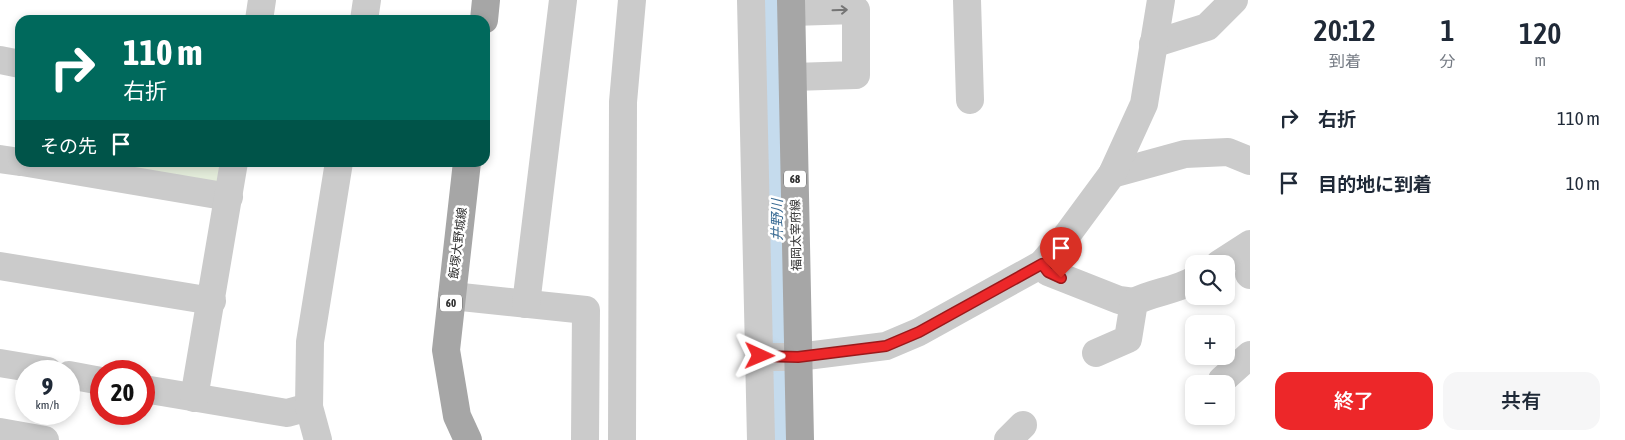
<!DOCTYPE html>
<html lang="ja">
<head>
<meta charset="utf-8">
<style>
	:root { --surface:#fff; --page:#f6f6f7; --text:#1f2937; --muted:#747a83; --accent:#ed2729 }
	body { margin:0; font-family:"Asap Condensed","Noto Sans JP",sans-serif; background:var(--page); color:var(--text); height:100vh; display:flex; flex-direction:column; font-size:19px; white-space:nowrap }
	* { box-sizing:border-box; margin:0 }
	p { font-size:16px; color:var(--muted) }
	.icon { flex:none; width:28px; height:28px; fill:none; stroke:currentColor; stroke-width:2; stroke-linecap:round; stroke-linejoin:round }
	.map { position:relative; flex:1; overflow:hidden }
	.sheet { display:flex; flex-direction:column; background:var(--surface); width:375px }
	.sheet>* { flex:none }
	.hud { position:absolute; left:15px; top:15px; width:475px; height:152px; border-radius:15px; box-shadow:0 2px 8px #0003; background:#00695c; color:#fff; overflow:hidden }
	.fabs { position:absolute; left:1185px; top:255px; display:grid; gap:10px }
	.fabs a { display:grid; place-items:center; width:50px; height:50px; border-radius:10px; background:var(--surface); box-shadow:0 2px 8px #0003; font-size:25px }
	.speed { position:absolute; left:15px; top:360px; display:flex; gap:10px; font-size:25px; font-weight:700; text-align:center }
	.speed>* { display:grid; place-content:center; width:65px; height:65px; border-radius:50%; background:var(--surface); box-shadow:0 2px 8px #0003; line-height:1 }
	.speed small { font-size:12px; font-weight:400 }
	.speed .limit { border:8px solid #d22; background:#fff; color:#111 }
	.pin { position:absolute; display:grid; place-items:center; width:42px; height:42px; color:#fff; margin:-51px -21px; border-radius:50% 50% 50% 0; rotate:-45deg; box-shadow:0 0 5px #0007 }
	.pin .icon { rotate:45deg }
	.me { position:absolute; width:55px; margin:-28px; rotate:91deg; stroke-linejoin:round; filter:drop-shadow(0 0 4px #0008) }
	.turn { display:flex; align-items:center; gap:18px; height:105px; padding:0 25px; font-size:22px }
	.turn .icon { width:65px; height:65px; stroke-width:2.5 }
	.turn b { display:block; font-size:35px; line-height:42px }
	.then { display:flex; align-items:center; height:48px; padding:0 25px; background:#0003; gap:10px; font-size:19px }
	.eta { display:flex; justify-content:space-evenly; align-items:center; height:85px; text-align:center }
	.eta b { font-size:30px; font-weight:600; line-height:35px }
	.button { display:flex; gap:10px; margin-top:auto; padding:10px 25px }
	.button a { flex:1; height:58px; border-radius:15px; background:var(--accent); color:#fff; font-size:20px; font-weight:600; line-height:58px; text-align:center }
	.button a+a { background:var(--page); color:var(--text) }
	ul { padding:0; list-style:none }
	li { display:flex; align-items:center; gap:15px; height:65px; padding:0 25px }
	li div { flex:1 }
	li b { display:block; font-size:19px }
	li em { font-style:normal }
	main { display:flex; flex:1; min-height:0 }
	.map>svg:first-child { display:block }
</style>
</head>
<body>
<main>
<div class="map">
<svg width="1250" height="440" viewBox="0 0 1250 440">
	<rect width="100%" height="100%" fill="#fff"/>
	<!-- green -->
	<path fill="#e3ecda" d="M137 163H223L219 186 135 171Z"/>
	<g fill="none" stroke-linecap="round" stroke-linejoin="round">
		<!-- river -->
		<path stroke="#c5dbed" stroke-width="34" d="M776 0 778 440"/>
		<!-- minor -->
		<g stroke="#cbcbcb" stroke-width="28">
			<path d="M751 0 761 440"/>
			<path d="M967 0 970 100"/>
			<path d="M792 12 856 10V75L793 77"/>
			<path d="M259 20 262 0"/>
			<path d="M364 20 367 0"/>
			<path d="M1153 44 1207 27 1234 0"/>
			<path d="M0 60 20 64"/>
			<path d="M0 159 20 162"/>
			<path d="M22 162 229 197"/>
			<path d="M1112 174 1185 154 1228 152 1250 161"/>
			<path d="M1042 264 1048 272 1119 300 1134 302"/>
			<path d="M1219 264 1250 244"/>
			<path d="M0 266 212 301"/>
			<path d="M1249 274 1250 275"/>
			<path d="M452 296 586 310 585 440"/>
			<path d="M526 304 563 0"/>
			<path d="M1096 353 1128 339 1134 302C1153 292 1175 291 1194 280"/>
			<path d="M759 357H798L886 346 919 332 1042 264 1067 235 1112 174 1144 104 1161 0"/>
			<path d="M0 363 48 371"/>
			<path d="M69 375 101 381"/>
			<path d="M1222 380 1250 355"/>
			<path d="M144 389 287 413 309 407"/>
			<path d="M194 398 234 162"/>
			<path d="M0 432 45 440"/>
			<path d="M318 440 309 407 310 342 339 162"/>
			<path d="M622 440 623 102 632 0"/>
			<path d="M1008 440 1023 425"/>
		</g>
		<!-- major -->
		<g stroke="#a6a6a6" stroke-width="28">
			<path d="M791 0 800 440"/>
			<path d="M484 20 486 0"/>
			<path d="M467 162 446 350 457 416 468 440"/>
		</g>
	</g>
	<!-- one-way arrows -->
	<defs><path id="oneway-shaft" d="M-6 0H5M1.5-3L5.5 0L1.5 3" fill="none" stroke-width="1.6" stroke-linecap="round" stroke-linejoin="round" transform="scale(1.25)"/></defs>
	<use stroke="#757575" href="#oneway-shaft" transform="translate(840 10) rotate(-2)"/>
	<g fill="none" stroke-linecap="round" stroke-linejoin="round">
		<!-- route casing -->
		<g stroke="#9a191b" stroke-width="12">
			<path id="route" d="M760 356 798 357 886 346 919 332 1042 264 1048 272 1061 278"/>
		</g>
		<!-- route -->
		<use href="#route" stroke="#ed2729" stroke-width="9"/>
	</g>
	<g text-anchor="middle" stroke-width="5" stroke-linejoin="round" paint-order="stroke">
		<!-- shield labels -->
		<g fill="#fff" stroke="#6d6d6d" stroke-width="1">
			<rect x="784" y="170.5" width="22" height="17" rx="4"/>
			<rect x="440" y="294.5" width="22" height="17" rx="4"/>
		</g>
		<g font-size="11" font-weight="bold" fill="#2e2e2e">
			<text x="795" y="183">68</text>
			<text x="451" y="307">60</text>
		</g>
		<!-- street labels -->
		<g font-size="12" fill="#2e2e2e" stroke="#fff">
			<text transform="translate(796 235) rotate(-91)" y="4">福岡太宰府線</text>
			<text transform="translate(458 243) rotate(-83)" y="4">飯塚大野城線</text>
		</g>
		<!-- water labels -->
		<g font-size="14" font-style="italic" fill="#386a93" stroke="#fff">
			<text transform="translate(777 220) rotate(-90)" y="5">井野川</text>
		</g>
	</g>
</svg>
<div class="fabs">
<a><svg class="icon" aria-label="search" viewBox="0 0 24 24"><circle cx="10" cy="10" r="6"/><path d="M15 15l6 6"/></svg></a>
<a>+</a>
<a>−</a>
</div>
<div class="speed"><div>9<small>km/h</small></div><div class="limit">20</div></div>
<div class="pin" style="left:1061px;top:278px;background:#d93025"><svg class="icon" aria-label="arrive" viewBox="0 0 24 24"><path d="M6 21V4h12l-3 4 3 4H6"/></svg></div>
<svg class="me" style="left:760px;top:356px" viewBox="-20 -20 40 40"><path d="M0-17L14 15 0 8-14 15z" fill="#ed2729" stroke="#fff" stroke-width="4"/></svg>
<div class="hud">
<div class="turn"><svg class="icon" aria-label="right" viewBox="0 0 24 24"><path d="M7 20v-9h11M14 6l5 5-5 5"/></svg><div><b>110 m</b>右折</div></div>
<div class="then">その先<svg class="icon" aria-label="arrive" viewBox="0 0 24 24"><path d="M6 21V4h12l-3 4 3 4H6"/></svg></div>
</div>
</div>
<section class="sheet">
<div class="eta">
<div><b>20:12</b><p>到着</p></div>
<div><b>1</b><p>分</p></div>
<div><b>120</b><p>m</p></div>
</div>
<ul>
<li><svg class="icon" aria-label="right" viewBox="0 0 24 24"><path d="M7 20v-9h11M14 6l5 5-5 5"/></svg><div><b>右折</b></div><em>110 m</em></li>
<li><svg class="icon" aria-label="arrive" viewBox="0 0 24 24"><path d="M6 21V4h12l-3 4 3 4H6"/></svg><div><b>目的地に到着</b></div><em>10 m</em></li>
</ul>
<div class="button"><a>終了</a><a>共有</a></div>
</section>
</main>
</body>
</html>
